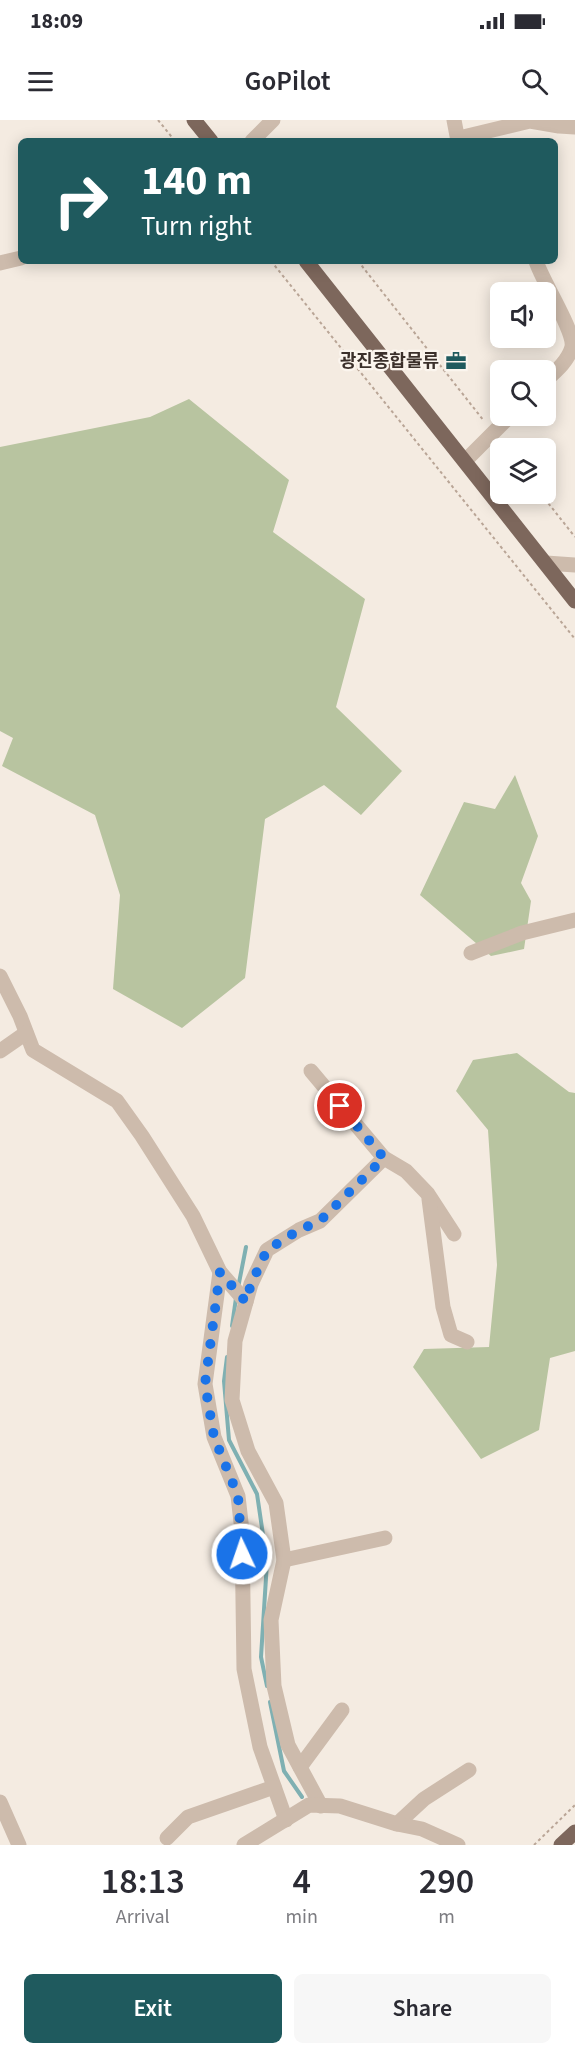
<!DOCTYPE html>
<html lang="en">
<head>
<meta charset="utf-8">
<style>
	:root { --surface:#fff; --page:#f7f7f7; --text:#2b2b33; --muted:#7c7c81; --accent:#1f5a5e }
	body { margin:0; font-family:"Source Sans 3","Noto Sans KR",sans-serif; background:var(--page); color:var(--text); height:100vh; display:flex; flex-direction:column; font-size:22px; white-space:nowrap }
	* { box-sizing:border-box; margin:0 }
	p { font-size:20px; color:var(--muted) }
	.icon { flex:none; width:33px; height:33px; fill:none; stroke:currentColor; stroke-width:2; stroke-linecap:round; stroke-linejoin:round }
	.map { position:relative; height:1725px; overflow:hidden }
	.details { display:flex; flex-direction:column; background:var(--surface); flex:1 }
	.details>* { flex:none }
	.top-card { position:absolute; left:18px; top:18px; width:540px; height:126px; border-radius:9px; box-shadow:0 3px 15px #0003; background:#1f5a5e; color:#fff; overflow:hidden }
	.controls { position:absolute; left:490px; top:162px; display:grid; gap:12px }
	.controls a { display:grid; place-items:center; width:66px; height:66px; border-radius:9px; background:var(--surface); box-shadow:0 3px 15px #0003; font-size:30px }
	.pin { position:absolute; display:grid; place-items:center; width:51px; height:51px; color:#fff; margin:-26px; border:3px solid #fff; border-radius:50%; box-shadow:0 2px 6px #0007 }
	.me { position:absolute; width:66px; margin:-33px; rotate:357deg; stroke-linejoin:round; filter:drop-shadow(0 0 4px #0008) }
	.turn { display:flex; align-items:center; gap:21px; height:126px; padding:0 24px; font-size:27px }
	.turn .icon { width:78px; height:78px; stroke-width:2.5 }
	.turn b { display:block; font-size:42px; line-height:51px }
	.eta { display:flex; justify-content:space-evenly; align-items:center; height:102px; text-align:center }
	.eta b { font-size:36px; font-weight:600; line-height:42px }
	.cta { display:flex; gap:12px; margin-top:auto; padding:12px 24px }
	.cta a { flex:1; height:69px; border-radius:9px; background:var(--accent); color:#fff; font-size:24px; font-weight:600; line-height:69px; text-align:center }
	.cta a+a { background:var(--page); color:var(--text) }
	.status { display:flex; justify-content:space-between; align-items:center; height:42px; padding:0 30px; background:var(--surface); direction:ltr }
	.status svg { height:16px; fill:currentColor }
	header { display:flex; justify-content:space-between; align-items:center; height:78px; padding:0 24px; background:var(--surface); font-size:27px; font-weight:600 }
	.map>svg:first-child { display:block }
</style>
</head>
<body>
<div class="status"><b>18:09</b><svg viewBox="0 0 49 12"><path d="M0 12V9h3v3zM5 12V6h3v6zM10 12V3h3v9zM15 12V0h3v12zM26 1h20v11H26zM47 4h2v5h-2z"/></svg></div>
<header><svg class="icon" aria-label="menu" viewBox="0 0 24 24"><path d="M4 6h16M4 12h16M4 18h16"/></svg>GoPilot<svg class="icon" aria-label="search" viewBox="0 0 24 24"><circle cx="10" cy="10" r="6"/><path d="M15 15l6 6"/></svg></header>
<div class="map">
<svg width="575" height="1725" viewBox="0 0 575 1725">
	<rect width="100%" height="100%" fill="#f4ebe1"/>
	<!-- green -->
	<g fill="#b8c4a0">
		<path d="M189 279 289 360 273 412 365 479 336 587 402 651 361 695 324 665 265 699 245 858 182 908 113 869 120 775 95 695 2 646 13 618 0 611V327L150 297Z"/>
		<path d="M515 655 538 716 521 763 531 781 524 829 491 836 420 775 464 682 495 689Z"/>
		<path d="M517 933 569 972 575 973V1231L550 1238 539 1310 481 1339 413 1247 424 1229 489 1227 497 1145 488 1010 456 971 473 940Z"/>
	</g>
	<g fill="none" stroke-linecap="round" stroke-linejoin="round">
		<!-- stream -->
		<g stroke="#7fb0b2" stroke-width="4">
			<path d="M238 1168 246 1127"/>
			<path d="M232 1206 236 1178"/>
			<path d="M227 1237 224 1261 229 1320 257 1374 267 1442 261 1537 267 1566"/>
			<path d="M270 1582 284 1651 302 1677"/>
		</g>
		<!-- path -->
		<g stroke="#b9a596" stroke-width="2" stroke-dasharray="3 3" stroke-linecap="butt">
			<path d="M158 0 175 21"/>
			<path d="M271 141 575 519"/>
			<path d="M358 141 484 301"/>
			<path d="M541 374 575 417"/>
			<path d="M534 1725 575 1685"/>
		</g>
		<!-- minor -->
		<g stroke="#cdbbac" stroke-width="15">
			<path d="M454 0 458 21"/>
			<path d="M459 18 530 1 559 6 575 7"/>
			<path d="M252 21 273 0"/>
			<path d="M536 141C542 161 575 211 572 227 568 241 556 251 546 260"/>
			<path d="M0 143 21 138"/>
			<path d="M465 341 510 296"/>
			<path d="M546 443 575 445"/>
			<path d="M471 833 522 813 575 800"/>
			<path d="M0 856 20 896 33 930 117 981 142 1016 193 1096 220 1152 246 1182"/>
			<path d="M0 931 26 913"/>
			<path d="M311 951 384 1038 406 1051 428 1074 454 1114"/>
			<path d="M429 1079 443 1187 451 1215 467 1222"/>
			<path d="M220 1152 205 1264 214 1317 238 1376 242 1411 244 1549 260 1627 286 1700"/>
			<path d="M284 1440 385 1418"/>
			<path d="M300 1647 342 1590"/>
			<path d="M0 1682 19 1725"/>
			<path d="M321 1686 288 1625 274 1566 271 1500 284 1440 276 1383 248 1331 232 1280 235 1221 251 1164 267 1130 299 1110 320 1101 384 1038"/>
			<path d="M397 1704 424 1679 469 1650"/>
			<path d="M167 1718 188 1697 274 1667"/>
			<path d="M244 1725 309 1685 340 1686 397 1704 422 1709 458 1725"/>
		</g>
		<!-- major -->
		<g stroke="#7d675c" stroke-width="15">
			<path d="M194 0 211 21"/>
			<path d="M306 141 575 481"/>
			<path d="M561 1725 575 1712"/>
		</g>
	</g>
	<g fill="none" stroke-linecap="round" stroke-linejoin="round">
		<!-- route -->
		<path stroke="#1a73e8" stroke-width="10" stroke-dasharray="0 18" d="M242 1434 238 1376 214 1317 205 1264 220 1152 246 1182 251 1164 267 1130 299 1110 320 1101 384 1038 340 986"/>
	</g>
	<!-- icons -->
	<defs>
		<g id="office-bare" transform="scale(1.62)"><path d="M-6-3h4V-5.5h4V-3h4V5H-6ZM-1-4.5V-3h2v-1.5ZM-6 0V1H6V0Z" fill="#1f5a5e" stroke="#fbf5ee" stroke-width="2.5" paint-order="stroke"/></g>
	</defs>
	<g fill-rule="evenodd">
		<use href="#office-bare" x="456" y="241"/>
	</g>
	<g text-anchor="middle" stroke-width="4.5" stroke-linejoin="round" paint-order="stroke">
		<!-- poi labels -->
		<g font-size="18" font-weight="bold" fill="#3b302b" stroke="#fbf5ee" text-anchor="end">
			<text x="439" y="247">광진종합물류</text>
		</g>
	</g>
</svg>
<div class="controls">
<a><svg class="icon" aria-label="sound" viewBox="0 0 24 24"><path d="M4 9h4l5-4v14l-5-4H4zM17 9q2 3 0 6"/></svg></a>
<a><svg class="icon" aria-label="search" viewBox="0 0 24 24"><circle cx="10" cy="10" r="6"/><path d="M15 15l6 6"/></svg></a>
<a><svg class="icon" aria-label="layers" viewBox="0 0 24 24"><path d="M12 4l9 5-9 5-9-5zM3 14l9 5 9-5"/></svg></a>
</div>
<div class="pin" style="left:340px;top:986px;background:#d93025"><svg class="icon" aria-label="arrive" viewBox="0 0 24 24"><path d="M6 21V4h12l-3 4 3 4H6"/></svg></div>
<svg class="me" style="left:242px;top:1434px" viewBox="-20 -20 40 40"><circle r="17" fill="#1a73e8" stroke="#fff" stroke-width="3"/><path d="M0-11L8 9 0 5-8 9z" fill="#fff"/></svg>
<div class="top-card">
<div class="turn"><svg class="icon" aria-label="right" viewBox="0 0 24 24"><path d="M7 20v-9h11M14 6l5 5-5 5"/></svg><div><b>140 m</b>Turn right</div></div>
</div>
</div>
<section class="details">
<div class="eta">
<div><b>18:13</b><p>Arrival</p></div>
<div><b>4</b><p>min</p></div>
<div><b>290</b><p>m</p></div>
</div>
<div class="cta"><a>Exit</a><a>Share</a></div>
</section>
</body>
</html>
